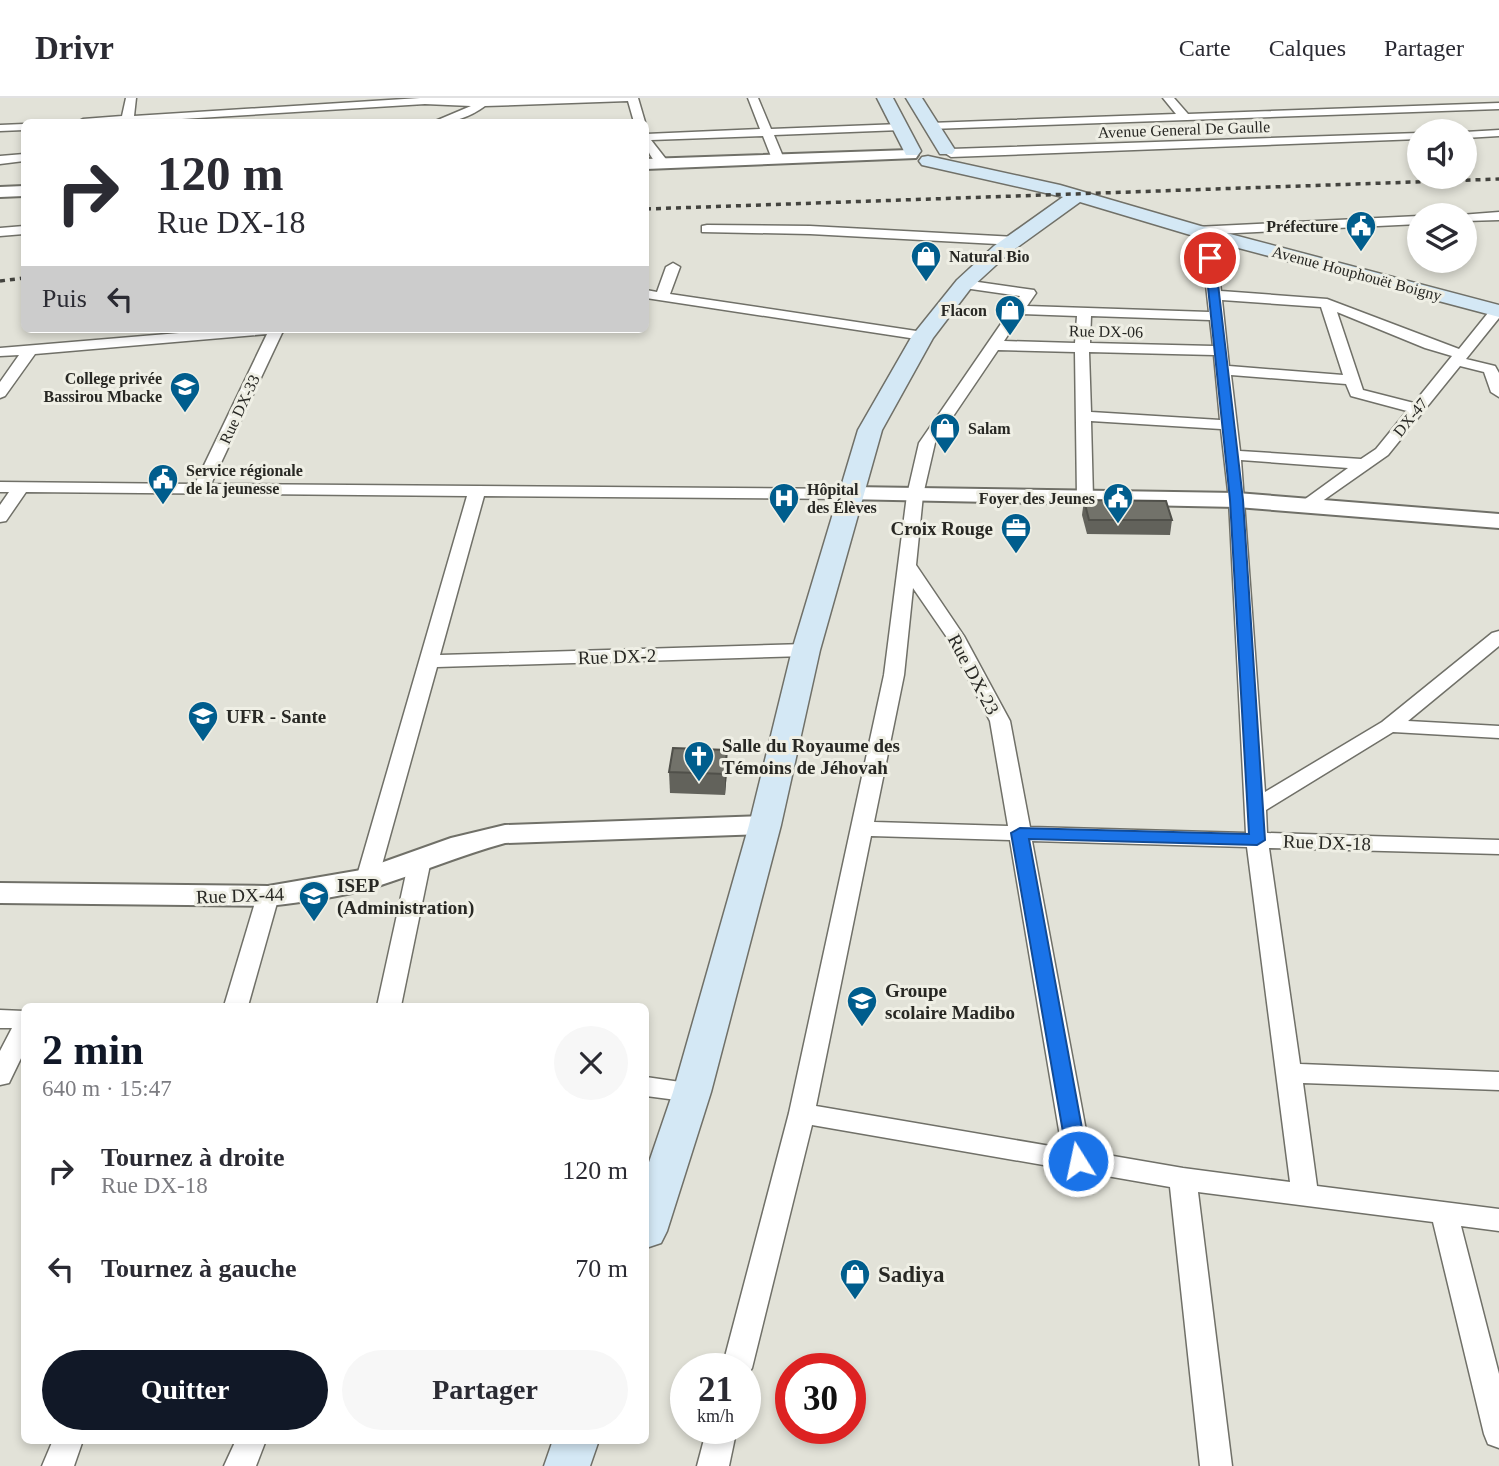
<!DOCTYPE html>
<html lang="fr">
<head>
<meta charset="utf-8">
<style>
	:root { --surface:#fff; --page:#f7f7f7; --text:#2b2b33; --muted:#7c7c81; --line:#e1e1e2; --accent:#111827 }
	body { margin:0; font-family:Georgia,serif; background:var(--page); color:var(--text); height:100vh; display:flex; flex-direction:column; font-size:26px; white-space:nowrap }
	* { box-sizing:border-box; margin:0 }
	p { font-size:23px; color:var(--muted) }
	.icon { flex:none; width:38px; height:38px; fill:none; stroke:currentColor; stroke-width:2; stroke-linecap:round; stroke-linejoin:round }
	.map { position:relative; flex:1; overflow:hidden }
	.drawer { position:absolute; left:21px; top:905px; width:628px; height:441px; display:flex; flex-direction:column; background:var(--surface); border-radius:10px; box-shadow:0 4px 10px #0003 }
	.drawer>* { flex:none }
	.banner { position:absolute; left:21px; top:21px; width:628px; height:214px; border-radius:10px; box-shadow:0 4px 10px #0003; background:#fff; color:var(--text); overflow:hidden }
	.controls { position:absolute; left:1407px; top:21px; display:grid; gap:14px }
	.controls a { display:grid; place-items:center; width:70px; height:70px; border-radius:50%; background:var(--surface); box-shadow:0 4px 10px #0003; font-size:35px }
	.speed { position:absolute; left:670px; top:1255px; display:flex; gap:14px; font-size:35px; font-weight:700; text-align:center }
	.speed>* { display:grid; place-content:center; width:91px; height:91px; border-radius:50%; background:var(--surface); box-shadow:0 4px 10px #0003; line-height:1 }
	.speed small { font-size:18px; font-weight:400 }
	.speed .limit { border:10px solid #d22; background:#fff; color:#111 }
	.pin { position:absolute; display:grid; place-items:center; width:60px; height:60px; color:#fff; margin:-30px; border:4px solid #fff; border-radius:50%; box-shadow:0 2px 7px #0007 }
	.me { position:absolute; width:77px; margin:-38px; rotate:350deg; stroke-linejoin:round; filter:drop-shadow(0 0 5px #0008) }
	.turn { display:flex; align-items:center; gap:24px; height:147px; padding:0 21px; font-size:32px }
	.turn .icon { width:91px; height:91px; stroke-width:2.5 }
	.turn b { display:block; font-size:49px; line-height:60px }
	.then { display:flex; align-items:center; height:66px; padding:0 21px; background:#0003; gap:14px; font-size:26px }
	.round { display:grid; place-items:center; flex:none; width:74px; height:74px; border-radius:37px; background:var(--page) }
	.headline { display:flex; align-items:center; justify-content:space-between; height:119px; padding:0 21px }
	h1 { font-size:42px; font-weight:800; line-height:52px; color:var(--accent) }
	.primary-button { display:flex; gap:14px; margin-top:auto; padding:14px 21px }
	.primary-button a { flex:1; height:80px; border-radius:42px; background:var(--accent); color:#fff; font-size:28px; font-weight:800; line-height:80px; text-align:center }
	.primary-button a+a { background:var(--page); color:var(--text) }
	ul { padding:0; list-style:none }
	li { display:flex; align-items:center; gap:21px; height:98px; padding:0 21px }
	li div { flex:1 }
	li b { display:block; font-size:26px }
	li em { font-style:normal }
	header { display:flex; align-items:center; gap:42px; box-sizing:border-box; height:98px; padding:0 35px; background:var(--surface); border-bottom:2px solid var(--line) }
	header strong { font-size:33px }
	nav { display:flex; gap:38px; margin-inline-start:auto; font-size:24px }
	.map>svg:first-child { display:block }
</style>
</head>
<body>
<header>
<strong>Drivr</strong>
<nav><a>Carte</a><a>Calques</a><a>Partager</a></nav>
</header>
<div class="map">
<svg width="1499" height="1368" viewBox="0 0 1499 1368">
	<rect width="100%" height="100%" fill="#e2e2d8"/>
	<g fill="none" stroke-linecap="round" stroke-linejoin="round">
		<!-- minor casing -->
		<g stroke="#707068" stroke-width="3">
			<g id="minor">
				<path d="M126 0H136L134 18 420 0H638L645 24H634L628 3 485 8C470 19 451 26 433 24L471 8 425 6 132 24H77L83 21 122 18Z"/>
				<path d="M748 0H758L771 31 901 26 907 29 901 32 774 37 784 61 778 65 772 61 763 38 651 42 669 65 663 69C650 63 645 49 646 36L760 31Z"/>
				<path d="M1163 0H1174L1188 16 1499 5V11L930 31 924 28 930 25 1176 16Z"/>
				<path d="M24 26V32L0 33V27Z"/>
				<path d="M1499 32V38L1465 40V34Z"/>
				<path d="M1419 35V41L951 59 945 55 951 51Z"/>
				<path d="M24 56V63L0 66V58Z"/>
				<path d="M1499 114V122L1465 123V117H1460Z"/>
				<path d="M1419 118V126L1196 137 1190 133 1196 129Z"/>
				<path d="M707 127 810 128 1016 139 1022 143 1016 147 810 136 702 134V128Z"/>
				<path d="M24 128V136L0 138V130Z"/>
				<path d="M1233 139 1239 143C1233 150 1223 153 1217 161L1221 193 1327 201 1459 251 1492 210 1499 209V220L1466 261 1495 268 1499 275V299L1491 294 1484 274 1460 268 1388 357 1311 411 1305 412 1297 407 1348 370 1241 362 1265 694 1382 624 1492 535 1499 533V548L1408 623 1499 628V640L1393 634 1266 712 1267 735 1499 742V756L1269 750 1300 966 1499 974V992L1303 985 1317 1088 1499 1111V1133L1461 1128 1499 1276V1350L1488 1346 1484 1336 1433 1124 1198 1094 1232 1368H1200L1170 1089 812 1027 752 1270 746 1280V1270H722L789 1015 884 577 907 397 919 345 1020 198 964 190 957 186 964 182 1034 192 1036 195 1027 208 1209 214 1203 160 1214 147ZM1222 202 1321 209 1343 277 1229 268ZM1337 214 1425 250 1452 258 1414 305 1363 292ZM1022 216 1077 218 1075 245 1004 243ZM1091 218 1210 222 1213 248 1090 245ZM998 252 1075 254 1077 400 1079 404H1091L1093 400 1091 323 1221 331 1229 402 1246 735 1030 729 1010 623 964 538 916 467 923 397 935 345ZM1089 254 1214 257 1220 322 1091 314ZM1231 277 1346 286 1351 298 1407 313 1376 351 1361 361 1240 353ZM913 490 946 538 990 623 1008 728 874 724 904 577ZM871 738 1010 742 1062 1050 816 1008ZM1032 743 1247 749 1290 1084 1183 1070 1090 1054Z"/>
				<path d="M673 165 680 169 670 196 923 234 930 238 923 242 646 200V192L657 194 666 169Z"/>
				<path d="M227 231H286L282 235 211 386 851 391 859 396 851 401 484 398 440 557 806 546 816 552 806 558 437 569 378 781 375 786 367 788 359 786 356 781 467 398 26 394 6 423 0 424V407L9 394H0V384L195 386 267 236 35 256 5 298 0 300V284L19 257 0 258V250Z"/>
				<path d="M420 755 428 757 431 762 401 908H377L409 762 412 757Z"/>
				<path d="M268 790 276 793 279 798 248 908H224L257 798 260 793Z"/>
				<path d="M0 912 24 913V954L9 985 0 987V953L12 930H0Z"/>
				<path d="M646 979 701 987 705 994 701 1001 692 1004 646 998Z"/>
				<path d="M707 1330H737L729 1368H697Z"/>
				<path d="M53 1342H83L74 1368H42Z"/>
				<path d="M236 1342H266L256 1368H224Z"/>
			</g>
		</g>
		<!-- tertiary casing -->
		<g stroke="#707068" stroke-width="4">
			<g id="tertiary">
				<path d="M910 52 918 57 916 60 646 71V61Z"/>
				<path d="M24 88V98L0 99V89Z"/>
				<path d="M851 389 1237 395 1499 416V430L1237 409 843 401 840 396 843 391Z"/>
				<path d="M765 718 775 721 779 727 775 733 765 736 505 745C461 757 419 775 375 789 341 799 304 804 268 808L0 805V785L268 788 361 772 451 740 505 727Z"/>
			</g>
		</g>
		<!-- secondary casing -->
		<g stroke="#707068" stroke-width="3">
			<g id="secondary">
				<path d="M877 0H893L921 53 918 57H906Z"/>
				<path d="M906 0H922L955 52 952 56H940Z"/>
				<path d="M928 58 1060 87 1211 131 1499 207V219L1197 139 1080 104 1008 156 971 190 933 240 882 332 820 552 781 727 711 994 667 1133 661 1145 646 1150V1073L673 994 749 727 792 552 858 332 912 238 957 182 994 148 1063 99 922 67 919 63 922 59Z"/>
				<path d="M553 1342H599L590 1368H544Z"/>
			</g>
		</g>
		<!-- minor -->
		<use href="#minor" fill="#fff" fill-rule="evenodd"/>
		<!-- tertiary -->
		<use href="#tertiary" fill="#fff" fill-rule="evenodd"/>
		<!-- secondary -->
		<use href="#secondary" fill="#d4e8f5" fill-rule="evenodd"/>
		<!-- rail -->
		<g stroke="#43433e" stroke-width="3.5" stroke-dasharray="5 5" stroke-linecap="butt">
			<path d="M646 111 1499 81"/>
			<path d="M0 183 24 180"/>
		</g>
	</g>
	<!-- wall -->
	<g fill="#62625b">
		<path d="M1084 402 1172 422 1170 437 1087 436 1082 417Z"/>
		<path d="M727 652V673L725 697 670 695 669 674Z"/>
	</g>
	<!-- shaded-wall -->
	<path fill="#50504a" d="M727 652V673L725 697V676Z"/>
	<!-- building -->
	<g fill="#72726a" stroke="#50504a" stroke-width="2">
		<path d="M1084 402 1166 403 1172 422H1089Z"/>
		<path d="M673 650 727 652 725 676 669 674Z"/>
	</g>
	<!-- route -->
	<path fill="#1a73e8" stroke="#114b97" stroke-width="2" d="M1210 157 1215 160 1243 402 1265 742 1257 747 1029 741 1088 1063 1085 1069 1078 1071 1071 1069 1068 1063 1011 735 1020 730 1249 736 1230 402 1205 160Z"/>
	<!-- icons -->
	<defs>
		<g id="civic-pin" transform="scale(1.575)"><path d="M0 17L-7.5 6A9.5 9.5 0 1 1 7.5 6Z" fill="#005d8d" stroke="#efefe5"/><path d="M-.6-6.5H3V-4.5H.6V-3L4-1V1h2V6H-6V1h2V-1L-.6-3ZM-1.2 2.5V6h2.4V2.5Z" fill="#fff"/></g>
		<g id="shop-pin" transform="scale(1.575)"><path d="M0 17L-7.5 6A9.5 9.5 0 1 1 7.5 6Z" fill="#005d8d" stroke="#efefe5"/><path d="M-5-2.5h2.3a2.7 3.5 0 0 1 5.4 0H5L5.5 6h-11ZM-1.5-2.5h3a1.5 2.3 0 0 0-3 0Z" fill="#fff"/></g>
		<g id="school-pin" transform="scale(1.575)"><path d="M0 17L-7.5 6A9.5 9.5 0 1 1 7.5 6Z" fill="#005d8d" stroke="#efefe5"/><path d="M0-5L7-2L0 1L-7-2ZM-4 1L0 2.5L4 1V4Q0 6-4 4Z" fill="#fff"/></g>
		<g id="hospital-pin" transform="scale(1.575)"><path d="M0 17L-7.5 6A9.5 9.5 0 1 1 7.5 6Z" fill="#005d8d" stroke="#efefe5"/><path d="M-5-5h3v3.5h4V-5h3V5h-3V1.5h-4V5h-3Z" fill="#fff"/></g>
		<g id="office-pin" transform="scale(1.575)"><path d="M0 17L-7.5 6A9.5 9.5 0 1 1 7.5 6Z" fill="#005d8d" stroke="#efefe5"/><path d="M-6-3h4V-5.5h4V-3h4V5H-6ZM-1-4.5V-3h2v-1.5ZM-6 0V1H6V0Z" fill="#fff"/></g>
		<g id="university-pin" transform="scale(1.575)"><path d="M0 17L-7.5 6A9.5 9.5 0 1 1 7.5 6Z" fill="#005d8d" stroke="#efefe5"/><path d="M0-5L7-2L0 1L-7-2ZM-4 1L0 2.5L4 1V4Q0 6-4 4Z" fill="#fff"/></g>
		<g id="church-pin" transform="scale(1.575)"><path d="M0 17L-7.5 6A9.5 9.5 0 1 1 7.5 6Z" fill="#005d8d" stroke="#efefe5"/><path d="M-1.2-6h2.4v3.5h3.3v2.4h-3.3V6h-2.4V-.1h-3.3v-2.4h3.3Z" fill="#fff"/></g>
	</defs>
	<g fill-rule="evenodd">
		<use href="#civic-pin" x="1361" y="128"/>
		<use href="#shop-pin" x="926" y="158"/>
		<use href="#shop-pin" x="1010" y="212"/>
		<use href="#school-pin" x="185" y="289"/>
		<use href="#shop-pin" x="945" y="330"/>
		<use href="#civic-pin" x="163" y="381"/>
		<use href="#hospital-pin" x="784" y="400"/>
		<use href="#civic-pin" x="1118" y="400"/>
		<use href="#office-pin" x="1016" y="430"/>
		<use href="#university-pin" x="203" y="618"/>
		<use href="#church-pin" x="699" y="658"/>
		<use href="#university-pin" x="314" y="798"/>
		<use href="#school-pin" x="862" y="903"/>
		<use href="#shop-pin" x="855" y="1176"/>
	</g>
	<g text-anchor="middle" stroke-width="6" stroke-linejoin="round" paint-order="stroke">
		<!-- far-street labels -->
		<g font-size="16" fill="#282824" stroke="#efefe5">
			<text transform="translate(1184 31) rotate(-2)" y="6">Avenue General De Gaulle</text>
			<text transform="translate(1357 175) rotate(15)" y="6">Avenue Houphouët Boigny</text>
			<text transform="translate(1106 233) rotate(1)" y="6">Rue DX-06</text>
			<text transform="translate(239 311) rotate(-65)" y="6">Rue DX-33</text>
			<text transform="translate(1410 319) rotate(-51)" y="6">DX-47</text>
		</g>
		<!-- far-poi labels -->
		<g font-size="16" font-weight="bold" fill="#282824" stroke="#efefe5" text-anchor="end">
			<text x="1338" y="134">Préfecture</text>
			<text x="949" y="164" text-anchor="start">Natural Bio</text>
			<text x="987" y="218">Flacon</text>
			<text x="162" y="286">College privée<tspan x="162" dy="18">Bassirou Mbacke</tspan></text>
			<text x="968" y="336" text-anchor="start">Salam</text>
			<text x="186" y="378" text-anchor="start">Service régionale<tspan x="186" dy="18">de la jeunesse</tspan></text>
			<text x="807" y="397" text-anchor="start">Hôpital<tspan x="807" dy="18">des Élèves</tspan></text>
			<text x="1095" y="406">Foyer des Jeunes</text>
		</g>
		<!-- poi labels -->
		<g font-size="19" font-weight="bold" fill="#282824" stroke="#efefe5" text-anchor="start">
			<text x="993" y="437" text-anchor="end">Croix Rouge</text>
			<text x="226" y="625">UFR - Sante</text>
			<text x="722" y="654">Salle du Royaume des<tspan x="722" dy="22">Témoins de Jéhovah</tspan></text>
			<text x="337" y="794">ISEP<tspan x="337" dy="22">(Administration)</tspan></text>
			<text x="885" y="899">Groupe<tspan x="885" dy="22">scolaire Madibo</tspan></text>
		</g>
		<!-- street labels -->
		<g font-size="19" fill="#282824" stroke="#efefe5">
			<text transform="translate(617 558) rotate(-2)" y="7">Rue DX-2</text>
			<text transform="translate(974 576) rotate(62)" y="7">Rue DX-23</text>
			<text transform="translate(1327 744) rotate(2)" y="7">Rue DX-18</text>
			<text transform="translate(240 797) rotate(-2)" y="7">Rue DX-44</text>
		</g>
		<!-- near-poi labels -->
		<g font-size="23" font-weight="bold" fill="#282824" stroke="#efefe5" text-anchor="start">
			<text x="878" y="1184">Sadiya</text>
		</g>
	</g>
</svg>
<div class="controls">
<a><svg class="icon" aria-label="sound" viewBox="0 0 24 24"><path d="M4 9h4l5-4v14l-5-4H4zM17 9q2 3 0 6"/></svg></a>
<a><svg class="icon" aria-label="layers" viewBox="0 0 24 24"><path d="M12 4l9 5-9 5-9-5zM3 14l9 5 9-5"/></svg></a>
</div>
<div class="speed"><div>21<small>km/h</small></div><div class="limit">30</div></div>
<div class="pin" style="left:1210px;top:160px;background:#d93025"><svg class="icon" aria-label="arrive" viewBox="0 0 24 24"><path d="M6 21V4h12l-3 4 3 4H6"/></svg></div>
<svg class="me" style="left:1078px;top:1063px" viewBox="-20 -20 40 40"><circle r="17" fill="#1a73e8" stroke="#fff" stroke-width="3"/><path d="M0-11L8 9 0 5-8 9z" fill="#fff"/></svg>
<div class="banner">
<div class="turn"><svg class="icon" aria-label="right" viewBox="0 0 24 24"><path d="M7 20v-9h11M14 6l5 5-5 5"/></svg><div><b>120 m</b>Rue DX-18</div></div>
<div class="then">Puis<svg class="icon" aria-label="left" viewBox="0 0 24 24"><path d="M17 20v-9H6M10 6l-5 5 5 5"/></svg></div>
</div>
<section class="drawer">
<div class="headline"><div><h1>2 min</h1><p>640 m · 15:47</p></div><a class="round"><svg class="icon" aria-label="close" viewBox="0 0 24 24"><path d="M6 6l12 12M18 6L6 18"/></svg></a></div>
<ul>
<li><svg class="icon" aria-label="right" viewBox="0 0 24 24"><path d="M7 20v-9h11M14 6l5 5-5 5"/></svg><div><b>Tournez à droite</b><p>Rue DX-18</p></div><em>120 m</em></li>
<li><svg class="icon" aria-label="left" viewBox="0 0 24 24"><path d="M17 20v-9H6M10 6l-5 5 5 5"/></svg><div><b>Tournez à gauche</b></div><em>70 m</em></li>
</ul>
<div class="primary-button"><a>Quitter</a><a>Partager</a></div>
</section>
</div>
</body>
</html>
